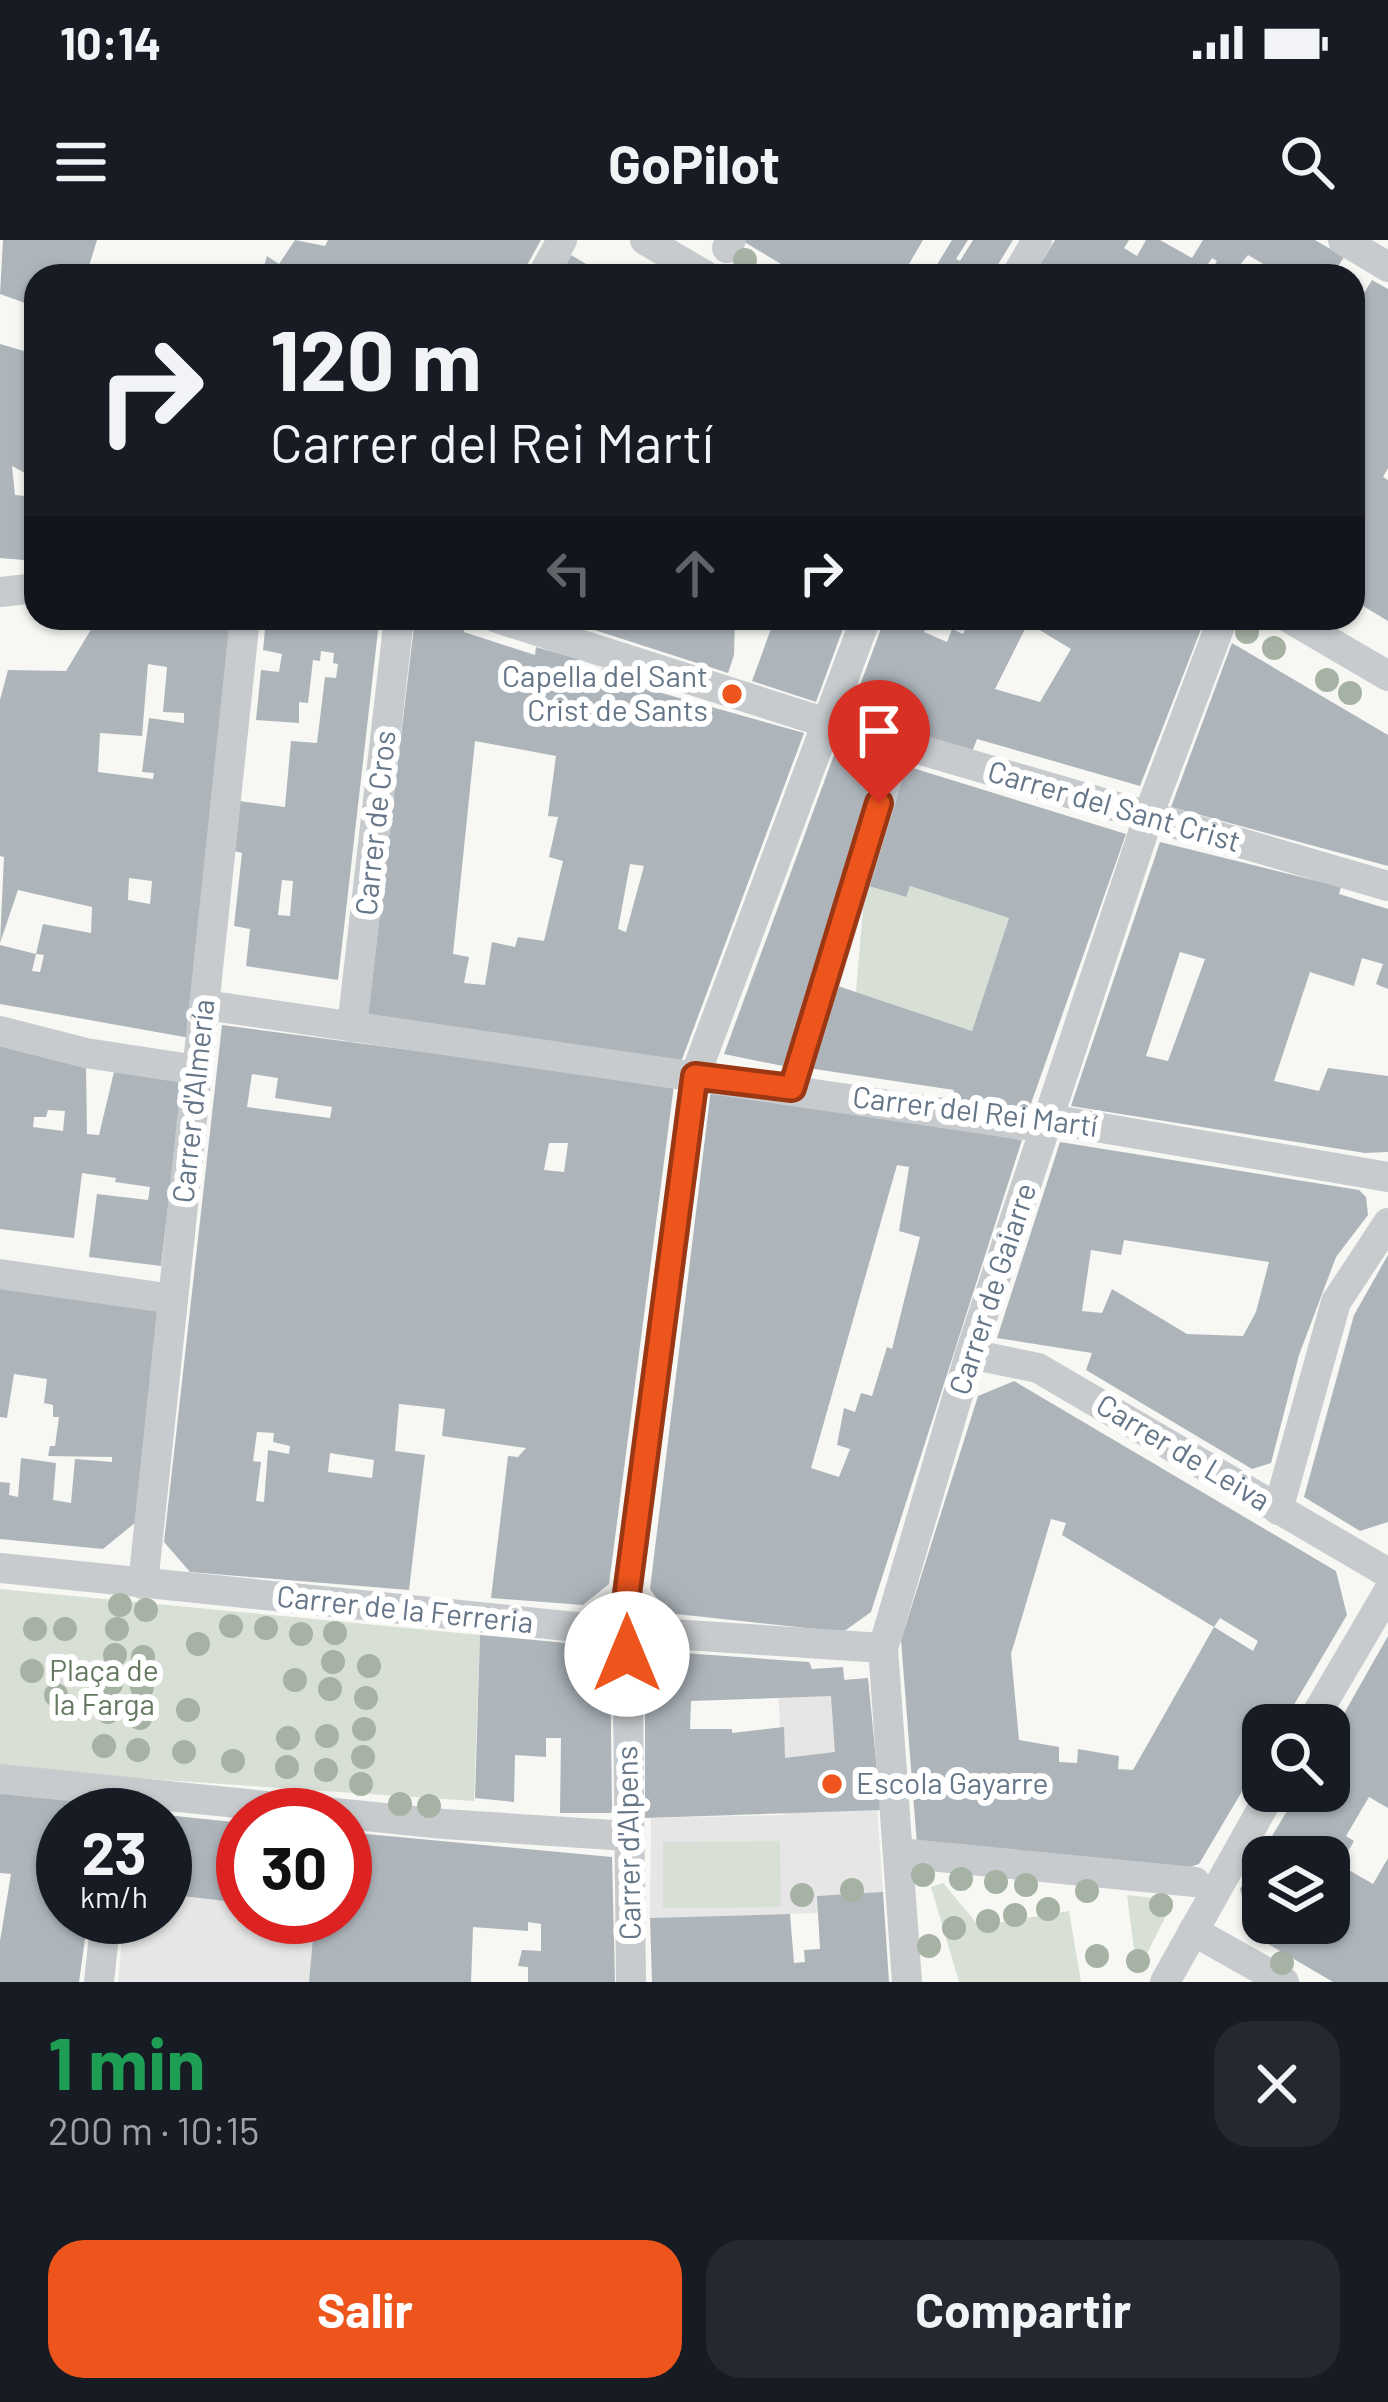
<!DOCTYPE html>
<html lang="es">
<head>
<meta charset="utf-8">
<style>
	:root { --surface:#171b24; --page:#242831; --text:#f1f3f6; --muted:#9ea1a6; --accent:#ee551d }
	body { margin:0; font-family:Barlow,sans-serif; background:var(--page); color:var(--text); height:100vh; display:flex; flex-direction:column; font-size:45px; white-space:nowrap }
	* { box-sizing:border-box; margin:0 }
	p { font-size:39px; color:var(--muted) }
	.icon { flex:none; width:66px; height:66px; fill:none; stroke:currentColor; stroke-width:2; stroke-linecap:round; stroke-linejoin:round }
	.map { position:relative; height:1742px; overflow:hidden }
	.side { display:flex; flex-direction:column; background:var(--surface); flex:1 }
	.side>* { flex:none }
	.guide { position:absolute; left:24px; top:24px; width:1341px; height:366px; border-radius:36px; box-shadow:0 3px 9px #0004; background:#171b24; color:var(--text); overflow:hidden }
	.fabs { position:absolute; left:1242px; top:1464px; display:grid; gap:24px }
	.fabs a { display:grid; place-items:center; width:108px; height:108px; border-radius:24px; background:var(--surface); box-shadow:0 3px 9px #0004; font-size:60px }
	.speed { position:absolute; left:36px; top:1548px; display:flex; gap:24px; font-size:60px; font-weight:700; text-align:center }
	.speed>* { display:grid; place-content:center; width:156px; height:156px; border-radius:50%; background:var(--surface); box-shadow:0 3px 9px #0004; line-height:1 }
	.speed small { font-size:30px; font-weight:400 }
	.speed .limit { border:18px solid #d22; background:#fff; color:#111 }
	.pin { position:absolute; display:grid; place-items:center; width:102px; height:102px; color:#fff; margin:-123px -51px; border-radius:50% 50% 50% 0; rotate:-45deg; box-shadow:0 0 12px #0007 }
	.pin .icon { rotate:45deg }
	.me { position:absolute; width:132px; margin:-66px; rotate:0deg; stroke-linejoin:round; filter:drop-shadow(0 0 9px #0008) }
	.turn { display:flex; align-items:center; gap:42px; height:252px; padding:0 48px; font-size:54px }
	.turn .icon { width:156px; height:156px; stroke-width:2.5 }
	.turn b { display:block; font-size:84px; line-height:102px }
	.lanes { display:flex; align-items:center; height:114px; padding:0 48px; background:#0003; justify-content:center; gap:60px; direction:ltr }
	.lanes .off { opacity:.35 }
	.round { display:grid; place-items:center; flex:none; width:126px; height:126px; border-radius:36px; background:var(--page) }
	.summary { display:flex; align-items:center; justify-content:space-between; height:204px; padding:0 48px }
	h1 { font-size:72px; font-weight:700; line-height:90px; color:#1e9e55 }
	.primary-button { display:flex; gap:24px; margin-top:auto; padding:24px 48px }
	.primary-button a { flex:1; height:138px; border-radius:36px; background:var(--accent); color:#fff; font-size:48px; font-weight:700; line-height:138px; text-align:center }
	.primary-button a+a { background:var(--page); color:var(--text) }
	.status { display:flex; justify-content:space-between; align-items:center; height:84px; padding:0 60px; background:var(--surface); direction:ltr }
	.status svg { height:33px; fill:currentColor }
	header { display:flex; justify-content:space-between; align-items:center; height:156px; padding:0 48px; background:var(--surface); font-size:54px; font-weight:700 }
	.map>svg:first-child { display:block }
</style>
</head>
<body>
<div class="status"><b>10:14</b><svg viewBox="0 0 49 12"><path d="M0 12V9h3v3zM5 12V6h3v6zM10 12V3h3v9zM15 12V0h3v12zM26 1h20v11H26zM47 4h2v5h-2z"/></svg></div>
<header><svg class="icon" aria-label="menu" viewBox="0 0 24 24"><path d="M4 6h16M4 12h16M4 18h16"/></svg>GoPilot<svg class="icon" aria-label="search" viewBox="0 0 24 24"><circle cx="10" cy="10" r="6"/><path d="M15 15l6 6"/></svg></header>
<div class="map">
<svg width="1388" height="1742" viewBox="0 0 1388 1742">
	<rect width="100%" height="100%" fill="#f7f7f4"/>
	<!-- built -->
	<g fill="#e5e6e5">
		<path d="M777 1422H809L812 1429 843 1427 845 1440 868 1438 883 1652 818 1656V1673L650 1678 651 1578 784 1575Z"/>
		<path d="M165 1575 243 1583V1677H316L310 1742H118L124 1677H165Z"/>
	</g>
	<!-- green -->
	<g fill="#d8e0d5">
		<path d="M865 645 905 657 910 646 1009 678 972 791 856 752Z"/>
		<path d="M0 1349 480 1395 474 1561 0 1529Z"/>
		<path d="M780 1601 781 1667 663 1668V1602Z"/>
		<path d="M943 1643 979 1686 1069 1671 1081 1742H959L931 1647Z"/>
		<path d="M1127 1655 1174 1660 1137 1733Z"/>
	</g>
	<!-- building -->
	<g fill="#adb5bb" fill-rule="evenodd">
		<path d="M3 0H97L86 36H36V67L0 54Z"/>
		<path d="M295 0 325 6 328 0H541L521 36H261L267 16 279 24Z"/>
		<path d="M741 0H923L902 36H801Z"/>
		<path d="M952 0H968L956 19 960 21 973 0H1013L991 36H930Z"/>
		<path d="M1055 0H1129L1124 8 1137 16 1146 0H1160L1192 18 1203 0H1315L1344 17 1332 36H1284L1248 15 1231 36H1209L1217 21 1212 18 1200 36 1111 32 1033 36Z"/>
		<path d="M571 15 606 36H560Z"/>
		<path d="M1372 40 1388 49V228L1383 237 1388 240V381L1353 360V71Z"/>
		<path d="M28 89 36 91V239L12 226 15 255 36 257V321L0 318V104L24 111Z"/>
		<path d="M98 378H232L190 798 0 764V705L36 714 32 731 40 732 44 715 36 714 43 684 91 693 92 667 18 650 0 703 4 617 0 616V460L8 430 66 431ZM148 424 167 427 163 472 184 473V483L149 478 142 532 154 533 153 539 98 532 100 493 142 496ZM129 638 152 641 150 664 128 660Z"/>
		<path d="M415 378H446L465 384 464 392 535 415 536 407 579 419V427L600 435 602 428 621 433 619 441 804 493 681 822 368 774ZM475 501 556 516 548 576 558 577 549 617 563 621 544 701 518 697 515 707 492 702 485 745 464 743 469 717 453 714ZM630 624 644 626 626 692 618 689Z"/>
		<path d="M581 378H735L734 415 728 433 579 385Z"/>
		<path d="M775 378H847L816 462 752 441Z"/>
		<path d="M885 378H929L924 392 947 402 952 389 963 394 971 378H1193L1203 384 1140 546 977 499 972 512 849 475ZM1028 383 1071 409 1040 462 995 449Z"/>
		<path d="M266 379 379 382 338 740 246 726 250 689 234 686 242 613 234 611 239 561 285 567 291 501 317 503 325 437 336 438 338 424 333 423 334 413 321 411 320 421 313 420 308 463 299 462V483L256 480 261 430 279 432 282 414 263 410ZM282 640 293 641 290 676 278 675Z"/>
		<path d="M1232 403 1388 495V626L1171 567Z"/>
		<path d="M838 504 885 519 783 826 724 814Z"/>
		<path d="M903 525 1126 594 1027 875 950 861 954 850 808 828 835 745 972 791 1009 678 910 646 906 657 865 645Z"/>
		<path d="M1160 602 1341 647 1339 654 1388 669V749L1376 744 1383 724 1362 718 1354 746 1310 732 1274 841 1319 851 1328 828 1388 836V912L1365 913 1071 866ZM1180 712 1205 719 1168 821 1146 816Z"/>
		<path d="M222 785 674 845 609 1344 583 1365 491 1358 508 1216 518 1217 526 1208 442 1196 445 1169 399 1164 395 1211 425 1215 409 1350 190 1332 164 1302ZM252 834 278 838 275 858 332 867 330 878 247 867ZM549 903H568L564 932 544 930ZM257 1192 274 1193 273 1202 290 1206 289 1214 268 1210 264 1262 256 1261 261 1222 253 1221ZM330 1213 374 1220 372 1238 328 1232Z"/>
		<path d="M0 806 86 828 87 894 99 895 114 832 178 841 180 865 161 1026 89 1017 97 954 148 960 150 947 115 942 116 938 82 933 74 998 0 989ZM48 870 65 871 63 891 33 887 34 877H46Z"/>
		<path d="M711 849 1022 900 871 1372 843 1392 667 1373 650 1349ZM897 925 909 927 899 991 920 997 892 1109 887 1107 872 1156 861 1153 855 1172 844 1168 837 1205 850 1209 839 1237 811 1228Z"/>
		<path d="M1060 902 1359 950 1366 957 1368 975 1336 1017 1299 1115 1271 1223 1252 1229 1086 1130 1092 1113 997 1098ZM1124 1000 1269 1022 1256 1072 1243 1096 1187 1094 1112 1049 1102 1073 1082 1071 1091 1010 1121 1015Z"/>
		<path d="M1388 1015V1282L1360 1291 1304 1257 1354 1075Z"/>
		<path d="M0 1042 161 1062 136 1282 103 1309 0 1299V1242L10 1243 9 1255 18 1257 21 1218 56 1223 53 1260 71 1263 75 1219 112 1222V1217L48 1216 50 1206H55L59 1177H53V1165L44 1163 47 1139 14 1134 7 1178 0 1177Z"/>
		<path d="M1014 1141 1336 1331 1347 1375 1282 1485H1263V1516L1199 1624 1187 1628 917 1605 901 1400 978 1156ZM1051 1279 1066 1283 1062 1295 1214 1387 1220 1378 1258 1401 1253 1411 1214 1387 1133 1530 1118 1529 1119 1516 1078 1509 1077 1523 1059 1522V1507L1019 1500 1011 1414Z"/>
		<path d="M480 1395 610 1407 612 1573H560L561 1498H546V1517L515 1515 514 1562 475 1558Z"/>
		<path d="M1388 1396V1568L1369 1557 1346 1596 1354 1601 1340 1625 1373 1644 1388 1618V1742H1333L1253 1695 1240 1649 1299 1551H1329V1500ZM1263 1617H1329V1683H1263Z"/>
		<path d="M669 1412 809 1422 812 1429 843 1427 844 1440 868 1438 881 1570 645 1578V1435ZM831 1456 835 1512 785 1518 784 1487 732 1493V1489H690L691 1461Z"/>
		<path d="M0 1549 87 1558 97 1575H63V1677H88L79 1742H0V1701L11 1634 0 1633Z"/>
		<path d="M165 1575 243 1583V1663L165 1654Z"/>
		<path d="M345 1592 612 1617 615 1742H528V1727L518 1726 522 1710 541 1711V1684L528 1682V1691L473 1687 471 1742H309L315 1677H345Z"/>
		<path d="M883 1652 889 1742H652L650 1678 790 1674 794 1723 805 1722 804 1710 820 1709 817 1656Z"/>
	</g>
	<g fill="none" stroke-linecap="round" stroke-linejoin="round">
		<!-- minor -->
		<g stroke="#c7cbce" stroke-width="30">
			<path d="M645 0 706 36"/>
			<path d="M1343 0 1388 27"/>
			<path d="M727 8 731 0"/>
			<path d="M542 36 562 0"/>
			<path d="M1016 36 1037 0"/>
			<path d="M0 352 36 348"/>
			<path d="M497 378 811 478 1388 646"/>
			<path d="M1289 378 1388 436"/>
			<path d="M205 765 1025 885 1067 882 1388 937"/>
			<path d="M352 787 399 378"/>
			<path d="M0 791 86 813 197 830"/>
			<path d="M792 848 898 504"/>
			<path d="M0 1034 173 1059"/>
			<path d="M970 1114 1038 1128 1388 1333"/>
			<path d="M1278 1270 1336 1062 1388 983"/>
			<path d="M0 1328 596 1389 883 1408"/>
			<path d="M143 1344 245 378"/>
			<path d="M1310 1485 1388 1352"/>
			<path d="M0 1539 444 1584 628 1596"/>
			<path d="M899 1613 1195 1642"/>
			<path d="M1193 1691 1284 1742"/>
			<path d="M99 1742 106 1677"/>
			<path d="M631 1742 627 1354 695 836 866 378"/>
			<path d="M907 1742 883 1408 970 1114 1153 563 1223 378"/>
			<path d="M1165 1742 1272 1551"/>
		</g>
	</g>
	<!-- trees -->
	<g fill="#a6b2a3">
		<circle cx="745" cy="20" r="12"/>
		<circle cx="1247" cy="392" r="12"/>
		<circle cx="1274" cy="408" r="12"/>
		<circle cx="1327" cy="440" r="12"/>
		<circle cx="1350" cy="453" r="12"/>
		<circle cx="120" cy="1365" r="12"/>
		<circle cx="146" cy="1370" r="12"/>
		<circle cx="231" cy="1386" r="12"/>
		<circle cx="266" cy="1388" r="12"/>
		<circle cx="35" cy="1389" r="12"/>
		<circle cx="65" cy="1389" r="12"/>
		<circle cx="117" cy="1389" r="12"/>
		<circle cx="335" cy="1393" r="12"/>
		<circle cx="301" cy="1394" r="12"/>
		<circle cx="198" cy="1404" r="12"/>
		<circle cx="115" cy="1415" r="12"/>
		<circle cx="143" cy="1417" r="12"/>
		<circle cx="333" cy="1422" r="12"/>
		<circle cx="369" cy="1426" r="12"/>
		<circle cx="32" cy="1431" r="12"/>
		<circle cx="295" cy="1440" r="12"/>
		<circle cx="111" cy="1444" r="12"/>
		<circle cx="142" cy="1447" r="12"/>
		<circle cx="330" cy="1449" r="12"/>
		<circle cx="56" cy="1455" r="12"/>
		<circle cx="366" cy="1458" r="12"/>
		<circle cx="188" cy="1470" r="12"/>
		<circle cx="108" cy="1472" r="12"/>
		<circle cx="140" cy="1478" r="12"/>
		<circle cx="364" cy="1489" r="12"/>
		<circle cx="327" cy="1496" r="12"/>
		<circle cx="288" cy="1498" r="12"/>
		<circle cx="104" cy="1506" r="12"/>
		<circle cx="138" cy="1510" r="12"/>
		<circle cx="184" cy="1512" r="12"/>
		<circle cx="363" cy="1517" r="12"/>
		<circle cx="233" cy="1521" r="12"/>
		<circle cx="287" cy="1527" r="12"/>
		<circle cx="326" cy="1530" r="12"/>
		<circle cx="361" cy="1544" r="12"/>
		<circle cx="400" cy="1564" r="12"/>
		<circle cx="429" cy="1566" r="12"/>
		<circle cx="923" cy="1635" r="12"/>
		<circle cx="961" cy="1639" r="12"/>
		<circle cx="996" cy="1642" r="12"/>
		<circle cx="1026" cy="1645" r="12"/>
		<circle cx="852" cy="1650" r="12"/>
		<circle cx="1087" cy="1651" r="12"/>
		<circle cx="802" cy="1655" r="12"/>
		<circle cx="1161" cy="1665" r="12"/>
		<circle cx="1048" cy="1669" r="12"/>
		<circle cx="1015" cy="1675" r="12"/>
		<circle cx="988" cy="1681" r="12"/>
		<circle cx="954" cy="1688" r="12"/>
		<circle cx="929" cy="1706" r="12"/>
		<circle cx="1097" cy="1716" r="12"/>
		<circle cx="1138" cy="1721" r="12"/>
		<circle cx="1282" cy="1723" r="12"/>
	</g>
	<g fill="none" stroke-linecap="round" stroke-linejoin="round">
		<!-- route casing -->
		<g stroke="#9b3713" stroke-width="30">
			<path id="route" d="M627 1414V1354L695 836 792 848 879 563"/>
		</g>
		<!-- route -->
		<use href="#route" stroke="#ee551d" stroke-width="21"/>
	</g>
	<!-- markers -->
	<g fill="#ee551d" stroke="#fff" stroke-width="4.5">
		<circle cx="732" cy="454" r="12"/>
		<circle cx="832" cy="1544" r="12"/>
	</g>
	<g text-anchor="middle" stroke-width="12" stroke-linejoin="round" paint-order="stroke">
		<!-- poi labels -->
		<g font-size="30" fill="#647687" stroke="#fff" text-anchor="end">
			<text x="708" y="447">Capella del Sant<tspan x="708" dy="34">Crist de Sants</tspan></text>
			<text x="856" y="1554" text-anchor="start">Escola Gayarre</text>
		</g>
		<!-- street labels -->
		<g font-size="30" fill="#647687" stroke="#fff">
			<text transform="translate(1114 567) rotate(16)" y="10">Carrer del Sant Crist</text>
			<text transform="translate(376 583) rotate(-84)" y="10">Carrer de Cros</text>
			<text transform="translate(194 861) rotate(-84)" y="10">Carrer d'Almería</text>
			<text transform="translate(975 872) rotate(7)" y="10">Carrer del Rei Martí</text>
			<text transform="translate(993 1049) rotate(-72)" y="10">Carrer de Gaiarre</text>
			<text transform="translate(1183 1213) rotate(31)" y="10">Carrer de Leiva</text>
			<text transform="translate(405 1370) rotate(6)" y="10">Carrer de la Ferreria</text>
			<text transform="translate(629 1603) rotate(-91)" y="10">Carrer d'Alpens</text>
		</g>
		<!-- park labels -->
		<g font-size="30" fill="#647960" stroke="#fff">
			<text x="104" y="1441">Plaça de<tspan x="104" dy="34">la Farga</tspan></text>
		</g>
	</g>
</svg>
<div class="fabs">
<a><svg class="icon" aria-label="search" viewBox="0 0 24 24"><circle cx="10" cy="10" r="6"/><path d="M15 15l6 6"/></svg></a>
<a><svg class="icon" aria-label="layers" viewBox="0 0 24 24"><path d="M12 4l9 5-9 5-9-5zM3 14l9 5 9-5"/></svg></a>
</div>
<div class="speed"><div>23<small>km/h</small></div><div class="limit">30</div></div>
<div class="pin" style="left:879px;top:563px;background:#d93025"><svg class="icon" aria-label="arrive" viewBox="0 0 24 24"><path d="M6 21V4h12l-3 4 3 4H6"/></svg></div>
<svg class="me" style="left:627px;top:1414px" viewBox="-20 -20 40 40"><circle r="19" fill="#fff"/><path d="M0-13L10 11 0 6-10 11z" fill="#ee551d"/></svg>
<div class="guide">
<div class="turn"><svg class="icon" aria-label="right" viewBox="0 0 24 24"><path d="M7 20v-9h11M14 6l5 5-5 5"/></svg><div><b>120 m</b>Carrer del Rei Martí</div></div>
<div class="lanes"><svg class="icon off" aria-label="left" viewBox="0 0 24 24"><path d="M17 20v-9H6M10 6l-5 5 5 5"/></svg><svg class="icon off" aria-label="ahead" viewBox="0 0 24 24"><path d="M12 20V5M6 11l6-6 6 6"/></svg><svg class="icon" aria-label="right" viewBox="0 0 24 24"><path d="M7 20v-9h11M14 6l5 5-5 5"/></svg></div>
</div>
</div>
<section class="side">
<div class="summary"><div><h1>1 min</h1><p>200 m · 10:15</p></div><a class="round"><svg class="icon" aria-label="close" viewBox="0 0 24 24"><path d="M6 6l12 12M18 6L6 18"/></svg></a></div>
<div class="primary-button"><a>Salir</a><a>Compartir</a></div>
</section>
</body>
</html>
